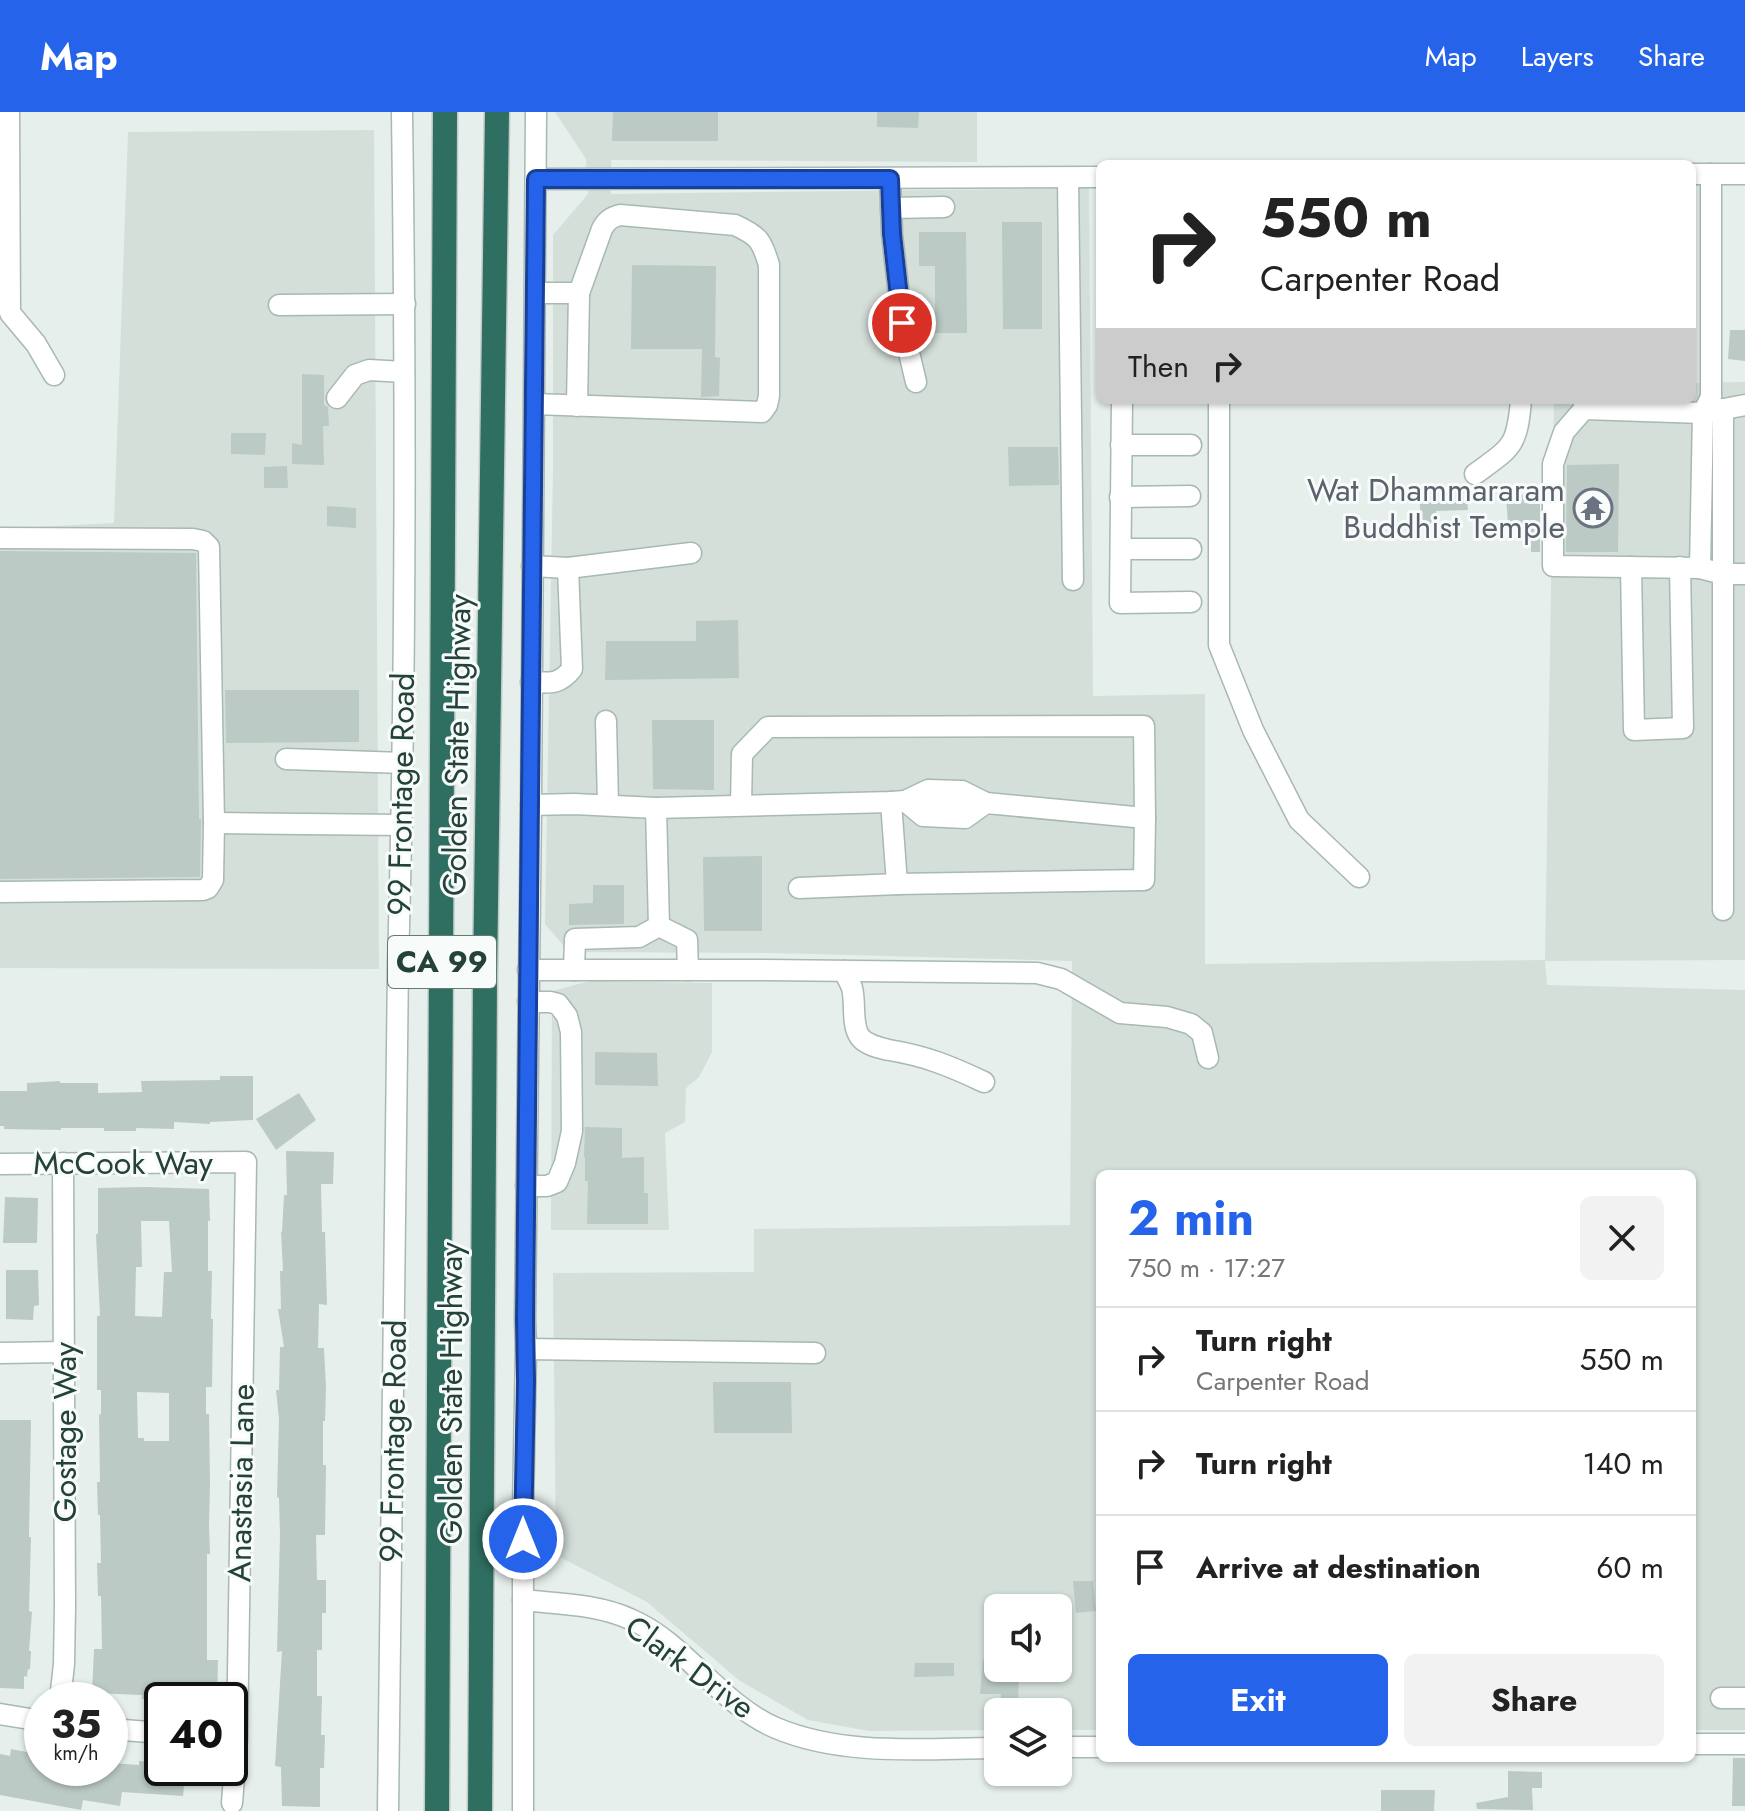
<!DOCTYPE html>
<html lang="en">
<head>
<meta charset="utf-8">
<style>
	:root { --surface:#fff; --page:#f2f2f2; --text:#222; --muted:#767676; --line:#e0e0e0; --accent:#2563eb }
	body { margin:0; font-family:Jost,sans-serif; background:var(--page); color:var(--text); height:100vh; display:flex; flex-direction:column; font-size:30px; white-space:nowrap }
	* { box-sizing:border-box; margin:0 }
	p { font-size:26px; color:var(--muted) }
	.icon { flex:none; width:44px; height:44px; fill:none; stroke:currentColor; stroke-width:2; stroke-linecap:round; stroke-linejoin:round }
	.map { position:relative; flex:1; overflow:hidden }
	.panel { position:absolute; left:1096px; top:1058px; width:600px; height:592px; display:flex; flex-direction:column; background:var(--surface); border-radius:12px; box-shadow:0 2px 6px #0004 }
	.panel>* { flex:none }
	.banner { position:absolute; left:1096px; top:48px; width:600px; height:244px; border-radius:12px; box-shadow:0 2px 6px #0004; background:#fff; color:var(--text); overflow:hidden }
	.tools { position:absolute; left:984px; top:1482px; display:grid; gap:16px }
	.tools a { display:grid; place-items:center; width:88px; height:88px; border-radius:12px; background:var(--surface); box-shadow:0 2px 6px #0004; font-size:40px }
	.speed { position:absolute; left:24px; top:1570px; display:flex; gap:16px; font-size:40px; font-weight:700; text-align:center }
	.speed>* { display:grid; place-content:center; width:104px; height:104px; border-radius:50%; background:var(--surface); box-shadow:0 2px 6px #0004; line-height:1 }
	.speed small { font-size:20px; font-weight:400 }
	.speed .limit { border:4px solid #111; border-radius:12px; background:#fff; color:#111 }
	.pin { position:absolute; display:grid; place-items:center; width:68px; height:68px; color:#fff; margin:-34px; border:4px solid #fff; border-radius:50%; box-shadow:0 2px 8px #0007 }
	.me { position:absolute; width:88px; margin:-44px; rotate:0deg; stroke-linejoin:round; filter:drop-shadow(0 0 6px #0008) }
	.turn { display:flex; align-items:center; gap:28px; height:168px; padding:0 32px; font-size:36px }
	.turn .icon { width:104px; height:104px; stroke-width:2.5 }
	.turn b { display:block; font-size:56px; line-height:68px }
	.then { display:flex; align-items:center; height:76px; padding:0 32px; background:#0003; gap:16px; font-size:30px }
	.round { display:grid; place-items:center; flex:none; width:84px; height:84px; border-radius:12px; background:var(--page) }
	.overview { display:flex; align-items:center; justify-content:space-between; height:136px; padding:0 32px }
	h1 { font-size:48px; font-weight:700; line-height:60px; color:var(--accent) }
	.cta { display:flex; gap:16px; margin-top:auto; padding:16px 32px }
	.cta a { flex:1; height:92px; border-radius:12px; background:var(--accent); color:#fff; font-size:32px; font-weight:700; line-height:92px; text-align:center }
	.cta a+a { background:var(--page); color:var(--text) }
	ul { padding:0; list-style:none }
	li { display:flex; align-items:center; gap:24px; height:104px; padding:0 32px; border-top:2px solid var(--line) }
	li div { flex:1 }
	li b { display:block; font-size:30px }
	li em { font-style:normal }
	header { display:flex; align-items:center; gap:48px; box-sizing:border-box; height:112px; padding:0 40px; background:var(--accent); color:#fff }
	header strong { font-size:38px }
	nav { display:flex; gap:44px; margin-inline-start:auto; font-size:28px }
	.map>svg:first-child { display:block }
</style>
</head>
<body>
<header>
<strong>Map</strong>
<nav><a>Map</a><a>Layers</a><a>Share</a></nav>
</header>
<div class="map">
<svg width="1745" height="1699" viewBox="0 0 1745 1699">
	<rect width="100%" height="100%" fill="#e6efeb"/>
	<!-- built -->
	<g fill="#d4dfda" fill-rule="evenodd">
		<path d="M555 0H977V50L611 48V82L1089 76 1093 584 1205 582V852L1545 848 1554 288H1692V271L1745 270V848L1545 849 1547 873 1745 878V1618H1692V1062H1100V1618H1058V1600H998V1618L869 1619 808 1608 740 1569 647 1490 556 1443 553 1161 754 1160V1117L1070 1113 1072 849 773 841 569 840 545 812 553 357V123L588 82 586 47ZM998 1496H1058V1556H998Z"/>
		<path d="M374 18 379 857 0 856V417L114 411 128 20Z"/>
		<path d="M590 869 712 871V940L699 965 686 976 685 1010 665 1021 669 1118H551L552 879Z"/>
	</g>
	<!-- building -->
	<g fill="#bbcac4" fill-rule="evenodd">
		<path d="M613 0H718V29H612Z"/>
		<path d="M877 0H919L918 16 877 15Z"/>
		<path d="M1002 110H1042V217H1003Z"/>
		<path d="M919 120H966L967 221H935V154H919Z"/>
		<path d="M632 153 716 154 715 245 720 246 719 284 701 285 702 237H631Z"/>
		<path d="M1730 218H1745V249L1728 247Z"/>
		<path d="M302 262 324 263V293L328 295 329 314H323L324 353 292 352V331L302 333Z"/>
		<path d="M231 321H266L265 343 231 342Z"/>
		<path d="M1008 335H1058L1059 373 1009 374Z"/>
		<path d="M1619 352 1618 440H1566L1567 353Z"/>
		<path d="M287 354 288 376H264V355Z"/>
		<path d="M1419 377 1466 378 1468 398 1436 399V414H1421Z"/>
		<path d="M1524 383V391L1540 392V440H1531L1530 412H1508L1506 384Z"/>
		<path d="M327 394 356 396V416L327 414Z"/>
		<path d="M0 439 196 441 199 707H201V711L200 765 0 767Z"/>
		<path d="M738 508 739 566 605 568 606 529H696V509Z"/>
		<path d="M225 578H359V630L226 631Z"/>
		<path d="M652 608H714V678L653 677Z"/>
		<path d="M762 744V819H704L703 745Z"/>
		<path d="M593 773H624V812L569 813V792L593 791Z"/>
		<path d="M595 940 657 941 658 974 595 973Z"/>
		<path d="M220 964H253V1008L210 1010V1012L174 1010V1017L136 1016V1019H104V1016H61V1018L4 1017V1014H0V979H27V971L60 969V971H98V981L142 980 141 969 220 968Z"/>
		<path d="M299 981 316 1008 276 1038 256 1007Z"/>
		<path d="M585 1015 622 1016V1046L644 1045V1081H648V1112H587L588 1069H585V1045H584Z"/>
		<path d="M286 1039 334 1040 333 1072H321L322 1120H325L327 1193 319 1192 318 1236H324L326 1276 325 1309H323V1353H326L325 1423H316L317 1468H326V1501H322V1538H317V1584H322L321 1623H325L324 1656H320V1695L282 1694 281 1655 275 1654 282 1539 277 1540 280 1423 279 1386 277 1385 279 1307 276 1278H279L280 1235H284L278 1197H281L280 1159H283L281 1120H282L284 1083H287Z"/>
		<path d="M146 1075 209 1077 210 1109H208V1159H212L211 1207H213L212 1275H206V1302H209L210 1371 209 1413 210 1442H207V1548H218L217 1588 142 1587V1583L92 1581 94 1537H102L101 1484H98L97 1451H101L100 1403H98L97 1370H100L99 1303 101 1302V1278H97V1204H100L96 1122H98V1076ZM141 1109H169L172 1160H164L162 1205 135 1204 136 1155H142ZM137 1280 169 1281V1329H144V1326H138Z"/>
		<path d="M5 1085 38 1086 37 1131H3Z"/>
		<path d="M6 1158H38L39 1193 34 1194 33 1208 6 1207Z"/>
		<path d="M713 1270H791L792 1321H714Z"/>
		<path d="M0 1308H31L29 1425H31L29 1499 32 1500 29 1539H31L30 1557H28L27 1565 24 1564V1577L0 1576Z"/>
		<path d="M1073 1469H1093L1096 1499 1076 1501Z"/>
		<path d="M998 1546V1556H1019L1018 1596H1001V1582H980L983 1547Z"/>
		<path d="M915 1551H954V1564L914 1565Z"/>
		<path d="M11 1637 42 1643V1656H110V1651L139 1653V1649L162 1651V1656H186L183 1684 122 1680 120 1694 83 1688 81 1698 0 1683V1642L10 1644Z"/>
		<path d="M1733 1646H1745V1694H1732Z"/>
		<path d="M1508 1659 1542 1660V1676H1532L1533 1698 1477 1697 1476 1691 1508 1685Z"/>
		<path d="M1381 1678H1435L1434 1699H1381Z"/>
	</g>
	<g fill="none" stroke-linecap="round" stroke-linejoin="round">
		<!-- minor casing -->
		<g stroke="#a8b8b2" stroke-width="23">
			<g id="minor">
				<path d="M9 0 10 201 36 232 54 263"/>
				<path d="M1692 62H1745"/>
				<path d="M1068 66 1073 468"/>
				<path d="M536 67 1100 65"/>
				<path d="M890 67 892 122 902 211 916 270"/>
				<path d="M891 96 944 95"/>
				<path d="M279 193 405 192"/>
				<path d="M337 286 355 263 369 258 404 260"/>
				<path d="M1122 288 1120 491 1191 490"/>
				<path d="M1219 288V533L1253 618 1299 708 1359 765"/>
				<path d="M1584 288V297L1564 320 1553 352V454L1700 456 1703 301 1711 285V62"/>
				<path d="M534 292 762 300 767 293 769 284V153C762 129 759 124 735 113L620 103C611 105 606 109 602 117L579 181H535"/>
				<path d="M577 294 579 181"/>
				<path d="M1584 297 1703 301 1745 293"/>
				<path d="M1723 297V462H1745"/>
				<path d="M1121 333H1191"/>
				<path d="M1475 362C1512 335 1517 335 1521 288"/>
				<path d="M1120 385 1190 384"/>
				<path d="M0 426 193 427 203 429 209 435 214 711 213 768 208 776 203 778 0 780"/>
				<path d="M1121 437H1191"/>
				<path d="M532 454 568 456 691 441"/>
				<path d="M1631 455 1634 618 1683 616 1680 455"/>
				<path d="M1700 456 1723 462V798"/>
				<path d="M531 570C550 571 559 573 572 557L568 456"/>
				<path d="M606 609 608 693"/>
				<path d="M286 647 403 651"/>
				<path d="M891 690 897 772 1144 768 1145 706"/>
				<path d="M531 693 574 692 656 696 891 690 905 689 928 678 962 679 986 691 905 689"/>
				<path d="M741 693 742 642 768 615 1144 614 1145 706 986 691 965 706 923 704 905 689"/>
				<path d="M656 696 659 814"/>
				<path d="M214 711 402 713"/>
				<path d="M799 776 899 772"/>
				<path d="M659 814 687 828 688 858"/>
				<path d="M528 858H765L1037 861 1061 867 1120 901 1167 905 1191 912 1202 921 1208 946"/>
				<path d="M574 858 575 827 639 825 659 814"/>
				<path d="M844 859C846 864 850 870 852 876 856 891 851 913 860 925 866 933 880 936 889 938 926 944 950 954 984 970"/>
				<path d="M0 1052 246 1050 237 1626 232 1691"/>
				<path d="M526 1074H547L557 1070 565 1051 572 1019 571 920 567 904 558 892 550 890H528"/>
				<path d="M526 1237 815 1241"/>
				<path d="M0 1241 64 1240"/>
				<path d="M523 1488C559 1492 597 1492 630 1507 685 1530 718 1591 776 1616 845 1645 925 1636 998 1636"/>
				<path d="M1721 1586H1745"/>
				<path d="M60 1588 64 1552 65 1494 63 1051"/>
				<path d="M0 1602 42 1609"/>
				<path d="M110 1617 162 1621"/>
				<path d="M1692 1632H1745"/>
				<path d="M1058 1635H1100"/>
				<path d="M388 1699 398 852C406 568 406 284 402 0"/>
				<path d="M523 1699V1396L526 1237 525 1207 531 693 536 0"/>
			</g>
		</g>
		<!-- highway casing -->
		<g stroke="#c2cac8" stroke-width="27">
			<g id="highway">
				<path d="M437 1699 445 0"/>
				<path d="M480 1699 485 864 497 0"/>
			</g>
		</g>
		<!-- minor -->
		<use href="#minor" stroke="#fff" stroke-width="20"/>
		<!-- highway -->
		<use href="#highway" stroke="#2f6f62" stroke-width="24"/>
	</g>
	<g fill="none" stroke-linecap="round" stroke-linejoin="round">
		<!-- route casing -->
		<g stroke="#184099" stroke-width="20">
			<path id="route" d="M523 1427 526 1269 525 1207 536 67H890L892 122 902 211"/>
		</g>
		<!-- route -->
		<use href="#route" stroke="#2563eb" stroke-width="14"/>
	</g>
	<!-- icons -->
	<defs>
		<g id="temple-ring" transform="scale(2)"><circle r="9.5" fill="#f7fbf9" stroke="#6b7280" stroke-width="1.5"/><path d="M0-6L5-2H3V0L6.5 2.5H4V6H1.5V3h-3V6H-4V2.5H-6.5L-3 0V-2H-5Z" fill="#6b7280"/></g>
	</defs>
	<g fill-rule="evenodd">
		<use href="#temple-ring" x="1593" y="396"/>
	</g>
	<g text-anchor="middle" stroke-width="6" stroke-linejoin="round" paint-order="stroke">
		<!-- shield labels -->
		<rect fill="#f7fbf9" stroke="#637a73" stroke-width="2" x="388" y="824" width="108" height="52" rx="6"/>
		<g font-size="30" font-weight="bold" fill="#24423a">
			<text x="442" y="860">CA 99</text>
		</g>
		<!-- worship labels -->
		<g font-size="32" fill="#5b616d" stroke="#f7fbf9" text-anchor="end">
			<text x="1565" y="389">Wat Dhammararam<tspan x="1565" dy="37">Buddhist Temple</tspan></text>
		</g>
		<!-- street labels -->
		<g font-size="32" fill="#24423a" stroke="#f7fbf9">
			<text transform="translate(457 633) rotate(-89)" y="11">Golden State Highway</text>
			<text transform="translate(401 682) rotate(-89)" y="11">99 Frontage Road</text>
			<text x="123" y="1062">McCook Way</text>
			<text transform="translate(451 1281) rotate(-90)" y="11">Golden State Highway</text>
			<text transform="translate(65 1320) rotate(-90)" y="11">Gostage Way</text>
			<text transform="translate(393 1329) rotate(-89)" y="11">99 Frontage Road</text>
			<text transform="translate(241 1371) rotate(-89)" y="11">Anastasia Lane</text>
			<text transform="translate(690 1555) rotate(36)" y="11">Clark Drive</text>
		</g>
	</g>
</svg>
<div class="tools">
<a><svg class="icon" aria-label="sound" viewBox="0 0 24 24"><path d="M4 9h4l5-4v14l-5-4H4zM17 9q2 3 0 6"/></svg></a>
<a><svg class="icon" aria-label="layers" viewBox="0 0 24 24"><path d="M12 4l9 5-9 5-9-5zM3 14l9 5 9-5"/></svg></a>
</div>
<div class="speed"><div>35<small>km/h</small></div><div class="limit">40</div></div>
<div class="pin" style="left:902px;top:211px;background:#d93025"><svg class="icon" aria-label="arrive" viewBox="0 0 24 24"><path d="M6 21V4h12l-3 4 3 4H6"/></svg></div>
<svg class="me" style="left:523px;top:1427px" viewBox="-20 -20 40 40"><circle r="17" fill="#2563eb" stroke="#fff" stroke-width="3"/><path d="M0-11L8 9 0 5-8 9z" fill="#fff"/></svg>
<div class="banner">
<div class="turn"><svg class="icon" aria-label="right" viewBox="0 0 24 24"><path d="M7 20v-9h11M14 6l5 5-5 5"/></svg><div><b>550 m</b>Carpenter Road</div></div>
<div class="then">Then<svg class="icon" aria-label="right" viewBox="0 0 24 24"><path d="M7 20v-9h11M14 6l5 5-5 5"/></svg></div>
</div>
<section class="panel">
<div class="overview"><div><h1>2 min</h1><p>750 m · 17:27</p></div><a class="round"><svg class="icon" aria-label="close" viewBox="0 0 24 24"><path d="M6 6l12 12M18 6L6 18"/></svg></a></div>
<ul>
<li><svg class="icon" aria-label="right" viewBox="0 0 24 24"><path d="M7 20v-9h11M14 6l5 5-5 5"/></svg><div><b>Turn right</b><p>Carpenter Road</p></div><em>550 m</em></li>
<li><svg class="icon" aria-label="right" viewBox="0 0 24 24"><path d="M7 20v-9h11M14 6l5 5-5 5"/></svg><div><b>Turn right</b></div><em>140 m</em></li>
<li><svg class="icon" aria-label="arrive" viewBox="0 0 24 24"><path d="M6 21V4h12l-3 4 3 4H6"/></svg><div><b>Arrive at destination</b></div><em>60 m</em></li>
</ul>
<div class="cta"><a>Exit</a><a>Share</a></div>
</section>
</div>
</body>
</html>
